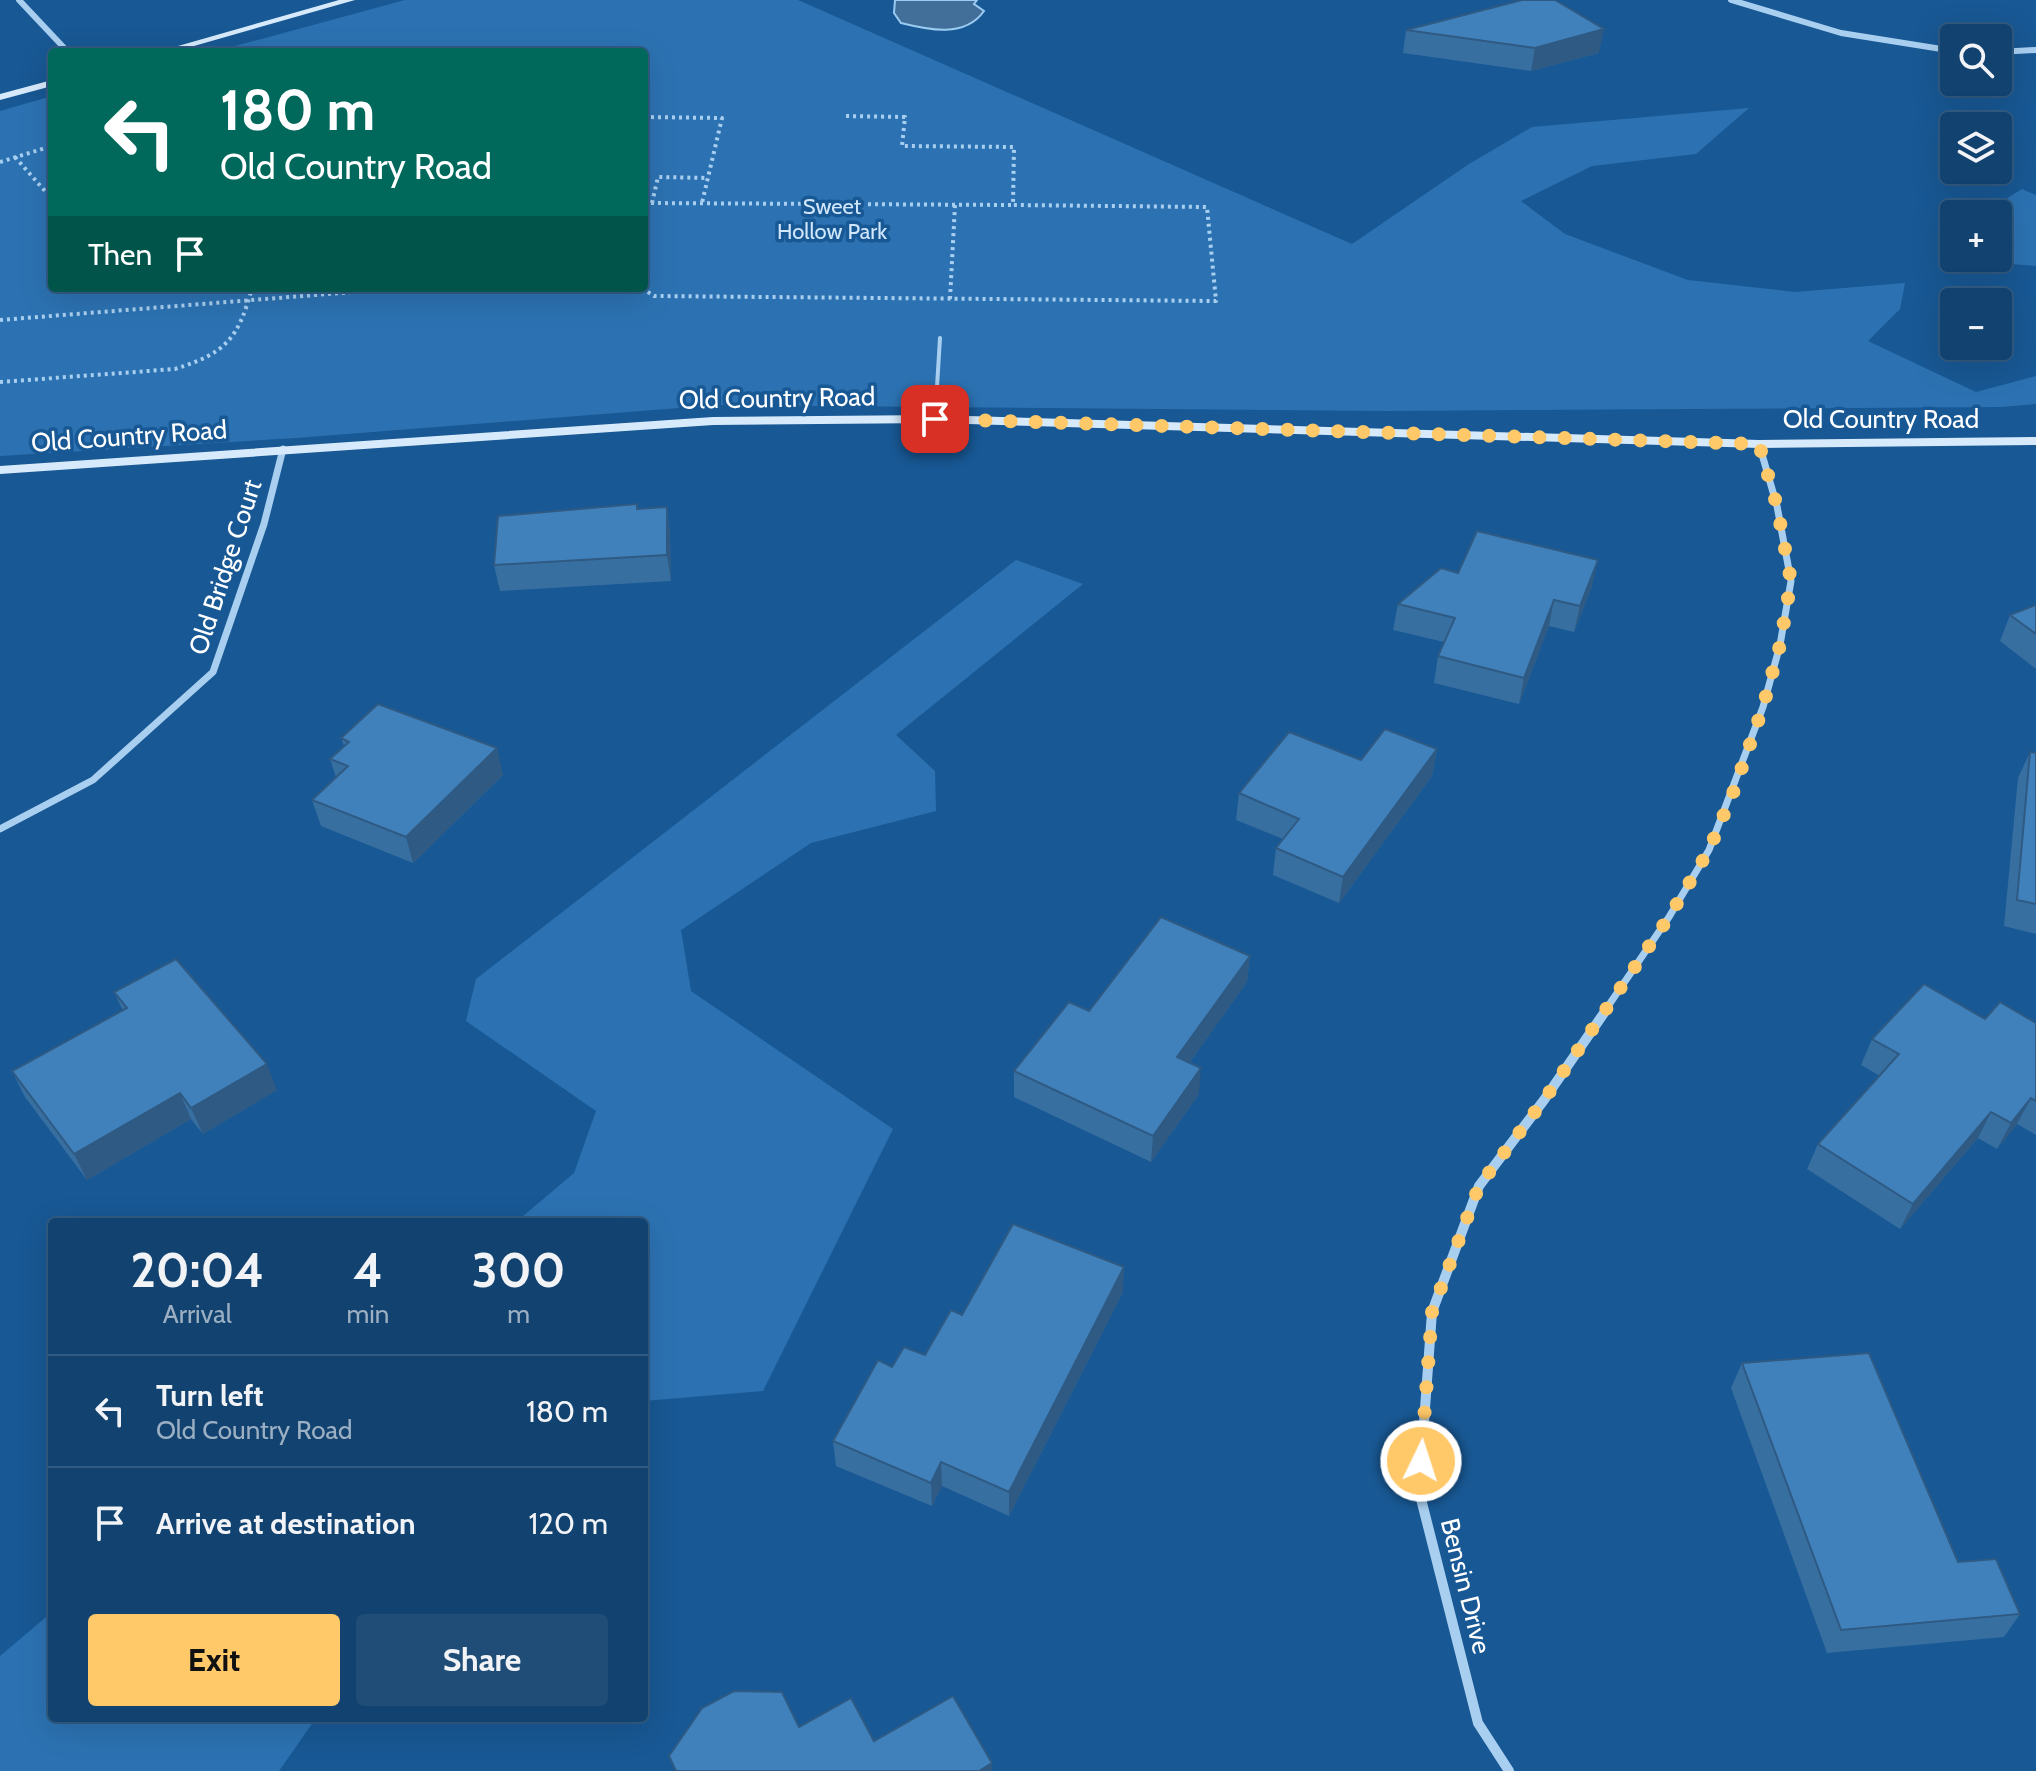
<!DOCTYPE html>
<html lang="en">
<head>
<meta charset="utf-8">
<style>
	:root { --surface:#12426f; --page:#1f4d77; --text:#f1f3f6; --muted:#9cb0c3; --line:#315b82; --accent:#ffc869 }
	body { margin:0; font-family:Cabin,sans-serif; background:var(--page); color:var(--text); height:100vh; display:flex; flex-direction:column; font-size:30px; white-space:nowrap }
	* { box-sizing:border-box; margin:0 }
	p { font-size:26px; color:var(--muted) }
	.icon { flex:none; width:44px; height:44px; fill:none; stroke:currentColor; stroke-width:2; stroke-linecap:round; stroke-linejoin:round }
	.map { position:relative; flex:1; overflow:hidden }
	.details { position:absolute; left:48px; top:1218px; width:600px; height:504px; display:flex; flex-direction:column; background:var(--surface); border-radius:8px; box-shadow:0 8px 32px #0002,0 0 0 2px var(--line) }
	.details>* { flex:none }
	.hud { position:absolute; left:48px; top:48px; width:600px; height:244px; border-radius:8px; box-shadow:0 8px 32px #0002,0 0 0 2px var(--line); background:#00695c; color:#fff; overflow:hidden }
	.fabs { position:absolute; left:1940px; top:24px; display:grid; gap:16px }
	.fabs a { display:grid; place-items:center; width:72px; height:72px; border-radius:8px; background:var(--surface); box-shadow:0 8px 32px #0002,0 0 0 2px var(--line); font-size:40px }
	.pin { position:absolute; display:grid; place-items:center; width:68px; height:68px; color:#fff; margin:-34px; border-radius:16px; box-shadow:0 4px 12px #0006 }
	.me { position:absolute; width:88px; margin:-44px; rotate:4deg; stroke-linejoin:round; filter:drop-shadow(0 0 6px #0008) }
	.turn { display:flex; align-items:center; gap:28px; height:168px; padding:0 40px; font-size:36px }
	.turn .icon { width:104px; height:104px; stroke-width:2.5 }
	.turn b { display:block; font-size:56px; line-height:68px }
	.then { display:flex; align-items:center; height:76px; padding:0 40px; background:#0003; gap:16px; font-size:30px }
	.eta { display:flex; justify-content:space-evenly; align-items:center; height:136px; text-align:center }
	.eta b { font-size:48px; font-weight:700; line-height:56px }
	.action { display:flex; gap:16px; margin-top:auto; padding:16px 40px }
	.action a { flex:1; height:92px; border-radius:8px; background:var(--accent); color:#111; font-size:32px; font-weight:700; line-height:92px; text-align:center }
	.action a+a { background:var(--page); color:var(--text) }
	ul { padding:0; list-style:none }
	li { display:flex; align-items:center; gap:24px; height:112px; padding:0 40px; border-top:2px solid var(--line) }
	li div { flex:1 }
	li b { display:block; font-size:30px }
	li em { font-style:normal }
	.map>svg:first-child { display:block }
</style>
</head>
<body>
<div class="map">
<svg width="2036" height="1771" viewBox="0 0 2036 1771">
	<rect width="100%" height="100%" fill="#185894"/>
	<!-- green -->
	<g fill="#2c72b2">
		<path d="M405 0H798L1352 244 1469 164 1532 127 1749 108 1696 154 1592 166 1521 201 1565 234 1688 280 1795 292 1905 283 1900 309 1868 341 1976 392 2036 376V404L2001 407 1386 411 717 405 296 438 0 456V111L52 96V288H644V52H213Z"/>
		<path d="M2022 189 2036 195V266L1945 259 1954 241V258H1998V214H1981Z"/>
		<path d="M1016 560 1083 584 896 735 935 771 936 811 811 843 681 930 691 991 893 1129 763 1391 644 1401V1222H516L574 1173 596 1111 466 1021 476 979Z"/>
		<path d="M52 1612V1718H316L279 1771H0V1656Z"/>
	</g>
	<!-- water -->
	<path fill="#426f9a" stroke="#9ccbf2" stroke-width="2" d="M895 0H977L974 4 984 11C965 38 929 30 901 23L894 13Z"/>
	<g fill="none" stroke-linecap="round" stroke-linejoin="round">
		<!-- path -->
		<g stroke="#a9cff0" stroke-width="4" stroke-dasharray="3 4" stroke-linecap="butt">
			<path d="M644 117 722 118 702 203"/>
			<path d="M15 157 52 199"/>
			<path d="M0 162 52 146"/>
			<path d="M644 203 1013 205"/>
			<path d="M652 203 658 177 708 178"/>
			<path d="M642 288 654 296 1216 301 1207 207 1013 205 1014 147 902 146 905 117 843 116"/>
			<path d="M950 299 955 205"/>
			<path d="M0 320 404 288"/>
			<path d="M0 382 175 369C226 353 238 339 252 288"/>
		</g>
		<!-- lane -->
		<path stroke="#a9cff0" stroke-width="4" d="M935 419 940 338"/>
		<!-- street-far2 -->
		<g stroke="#a9cff0" stroke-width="6">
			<path d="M19 0 68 52"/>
			<path d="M1731 0 1841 33 1954 51"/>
			<path d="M1998 52 2036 50"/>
		</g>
		<!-- street-far1 -->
		<g stroke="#a9cff0" stroke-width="7">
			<path d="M0 829 93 780 213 672 264 524 283 449"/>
			<path d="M1602 1015 1669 917 1709 850 1763 707 1780 645 1791 581 1777 506 1759 444"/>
		</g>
		<!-- street -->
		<path stroke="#a9cff0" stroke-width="10" d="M1509 1771 1478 1723 1419 1491 1432 1312 1479 1186 1544 1100 1604 1013"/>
		<!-- secondary -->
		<g fill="#d7eafb" fill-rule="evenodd">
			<path d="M339 0H355L173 52H157Z"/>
			<path d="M52 80V86L0 100V94Z"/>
			<path d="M935 415 1759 440 2036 437V445L1759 448 935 423 713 425 0 474V466L713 417Z"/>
		</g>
	</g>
	<!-- wall -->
	<g fill="#386fa1">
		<path d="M1406 30 1599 53 1531 71 1403 53Z"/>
		<path d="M667 507 670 533 671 581 500 591 494 565 638 509Z"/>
		<path d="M1458 573 1592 586 1574 632 1549 626 1519 704 1434 683 1438 656 1444 642 1393 630 1398 604Z"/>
		<path d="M2036 605V669L2000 641 2010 615Z"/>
		<path d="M341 738 503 775 413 863 321 826 312 800 336 777 330 759 344 746Z"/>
		<path d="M1437 749 1432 776 1339 903 1273 875 1276 848 1283 839 1236 820 1239 793 1361 760Z"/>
		<path d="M2030 752 2036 753V934L2004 926 2018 778Z"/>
		<path d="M1250 956 1247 982 1190 1062 1199 1094 1151 1162 1014 1097V1071L1089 1011Z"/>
		<path d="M114 992 277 1090 203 1134 191 1119 87 1180 25 1097 12 1071 123 1011Z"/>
		<path d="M1985 1019 2036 1023V1135L2017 1124 1997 1149 1978 1138 1900 1229 1807 1169 1818 1144 1880 1076 1861 1065 1872 1039Z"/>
		<path d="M1123 1292 1009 1516 942 1486 932 1506 836 1466 833 1441 925 1355 962 1315Z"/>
		<path d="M1742 1363 1958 1562 2020 1614 2004 1637 1827 1653 1731 1388Z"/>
	</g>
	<!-- shaded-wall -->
	<g fill="#2e5a83">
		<path d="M1604 29 1599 53 1531 71 1535 48Z"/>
		<path d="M667 507 670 533 671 581 667 555Z"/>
		<path d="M1598 560 1592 586 1574 632 1580 606Z"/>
		<path d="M1554 600 1549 626 1519 704 1524 678Z"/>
		<path d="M497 748 503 775 413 863 406 837Z"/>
		<path d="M1437 749 1432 776 1339 903 1343 877Z"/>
		<path d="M1250 956 1247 982 1175 1083 1177 1057Z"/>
		<path d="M267 1064 277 1090 203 1134 191 1108Z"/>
		<path d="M1201 1068 1199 1094 1151 1162 1153 1136Z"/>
		<path d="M180 1093 191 1119 87 1180 74 1154Z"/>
		<path d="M2031 1098 2017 1124 1997 1149 2011 1123Z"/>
		<path d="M1991 1112 1978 1138 1900 1229 1913 1204Z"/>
		<path d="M1124 1267 1123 1292 1009 1516V1492Z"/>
		<path d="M941 1462 942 1486 932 1506 931 1483Z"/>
		<path d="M992 1763V1771H979Z"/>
	</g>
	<!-- building -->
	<g fill="#4181bb" stroke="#2e5a83" stroke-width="2">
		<path d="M1522 0H1555L1604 29 1535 48 1406 30Z"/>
		<path d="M637 504V509L667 507V555L494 565 498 516Z"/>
		<path d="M1477 531 1598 560 1580 606 1554 600 1524 678 1438 656 1455 618 1398 604 1441 568 1458 573Z"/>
		<path d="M2036 605V634L2010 615Z"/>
		<path d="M378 704 497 748 406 837 312 800 348 766 330 759 349 742 341 738Z"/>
		<path d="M1385 729 1437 749 1343 877 1276 848 1299 819 1239 793 1289 732 1361 760Z"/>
		<path d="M2030 752 2036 753V904L2017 900Z"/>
		<path d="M1161 917 1250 956 1177 1057 1201 1068 1153 1136 1014 1071 1069 1002 1089 1011Z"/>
		<path d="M176 959 267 1064 191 1108 180 1093 74 1154 12 1071 127 1008 114 992Z"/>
		<path d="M1924 984 1985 1019 2000 1002 2036 1023V1101L2031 1098 2011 1123 1991 1112 1913 1204 1818 1144 1899 1054 1872 1039Z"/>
		<path d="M1013 1224 1124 1267 1009 1492 941 1462 931 1483 833 1441 878 1360 892 1367 904 1347 925 1355 951 1310 962 1315Z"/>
		<path d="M1869 1353 1958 1562 1996 1559 2020 1614 1841 1630 1742 1363Z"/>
		<path d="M734 1691 782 1692 799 1727 851 1698 874 1741 953 1696 992 1763 979 1771H676L669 1756 702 1708Z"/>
	</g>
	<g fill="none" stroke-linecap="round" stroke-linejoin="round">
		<!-- route -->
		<path stroke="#ffc869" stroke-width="14" stroke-dasharray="0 25.2" d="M935 419 1759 444 1777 506 1791 581 1780 645 1763 707 1733 793 1709 850 1669 917 1544 1100 1479 1186 1432 1312 1421 1461"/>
	</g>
	<g text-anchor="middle" stroke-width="7" stroke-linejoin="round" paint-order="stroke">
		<!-- far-park labels -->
		<g font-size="22" fill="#d0e7fb" stroke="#185894">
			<text x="832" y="214">Sweet<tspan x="832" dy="25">Hollow Park</tspan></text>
		</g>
		<!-- street labels -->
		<g font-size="26" fill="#fff" stroke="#185894">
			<text transform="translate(777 398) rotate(-1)" y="9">Old Country Road</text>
			<text x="1881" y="428">Old Country Road</text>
			<text transform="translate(129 436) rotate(-4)" y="9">Old Country Road</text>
			<text transform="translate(225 567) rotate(-72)" y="9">Old Bridge Court</text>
			<text transform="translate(1466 1586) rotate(76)" y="9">Bensin Drive</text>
		</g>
	</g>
</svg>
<div class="fabs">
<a><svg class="icon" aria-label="search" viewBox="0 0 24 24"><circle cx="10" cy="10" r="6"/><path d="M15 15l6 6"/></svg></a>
<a><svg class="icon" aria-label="layers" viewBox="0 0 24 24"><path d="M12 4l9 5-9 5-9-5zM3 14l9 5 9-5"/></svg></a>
<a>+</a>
<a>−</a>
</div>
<div class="pin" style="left:935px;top:419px;background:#d93025"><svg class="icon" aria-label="arrive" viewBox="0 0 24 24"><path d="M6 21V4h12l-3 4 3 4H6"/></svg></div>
<svg class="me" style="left:1421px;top:1461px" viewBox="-20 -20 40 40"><circle r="17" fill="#ffc869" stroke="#fff" stroke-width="3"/><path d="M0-11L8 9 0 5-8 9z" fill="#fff"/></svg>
<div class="hud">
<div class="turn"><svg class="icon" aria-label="left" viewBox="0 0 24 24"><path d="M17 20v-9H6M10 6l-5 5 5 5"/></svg><div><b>180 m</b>Old Country Road</div></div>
<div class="then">Then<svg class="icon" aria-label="arrive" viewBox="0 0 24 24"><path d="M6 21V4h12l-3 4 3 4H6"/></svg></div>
</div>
<section class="details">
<div class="eta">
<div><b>20:04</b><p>Arrival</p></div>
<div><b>4</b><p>min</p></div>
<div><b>300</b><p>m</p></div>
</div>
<ul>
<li><svg class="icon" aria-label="left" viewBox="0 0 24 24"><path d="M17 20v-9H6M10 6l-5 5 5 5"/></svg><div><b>Turn left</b><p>Old Country Road</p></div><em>180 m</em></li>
<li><svg class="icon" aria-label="arrive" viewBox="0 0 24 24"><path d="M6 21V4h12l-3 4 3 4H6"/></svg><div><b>Arrive at destination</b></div><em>120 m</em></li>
</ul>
<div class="action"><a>Exit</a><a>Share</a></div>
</section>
</div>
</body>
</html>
